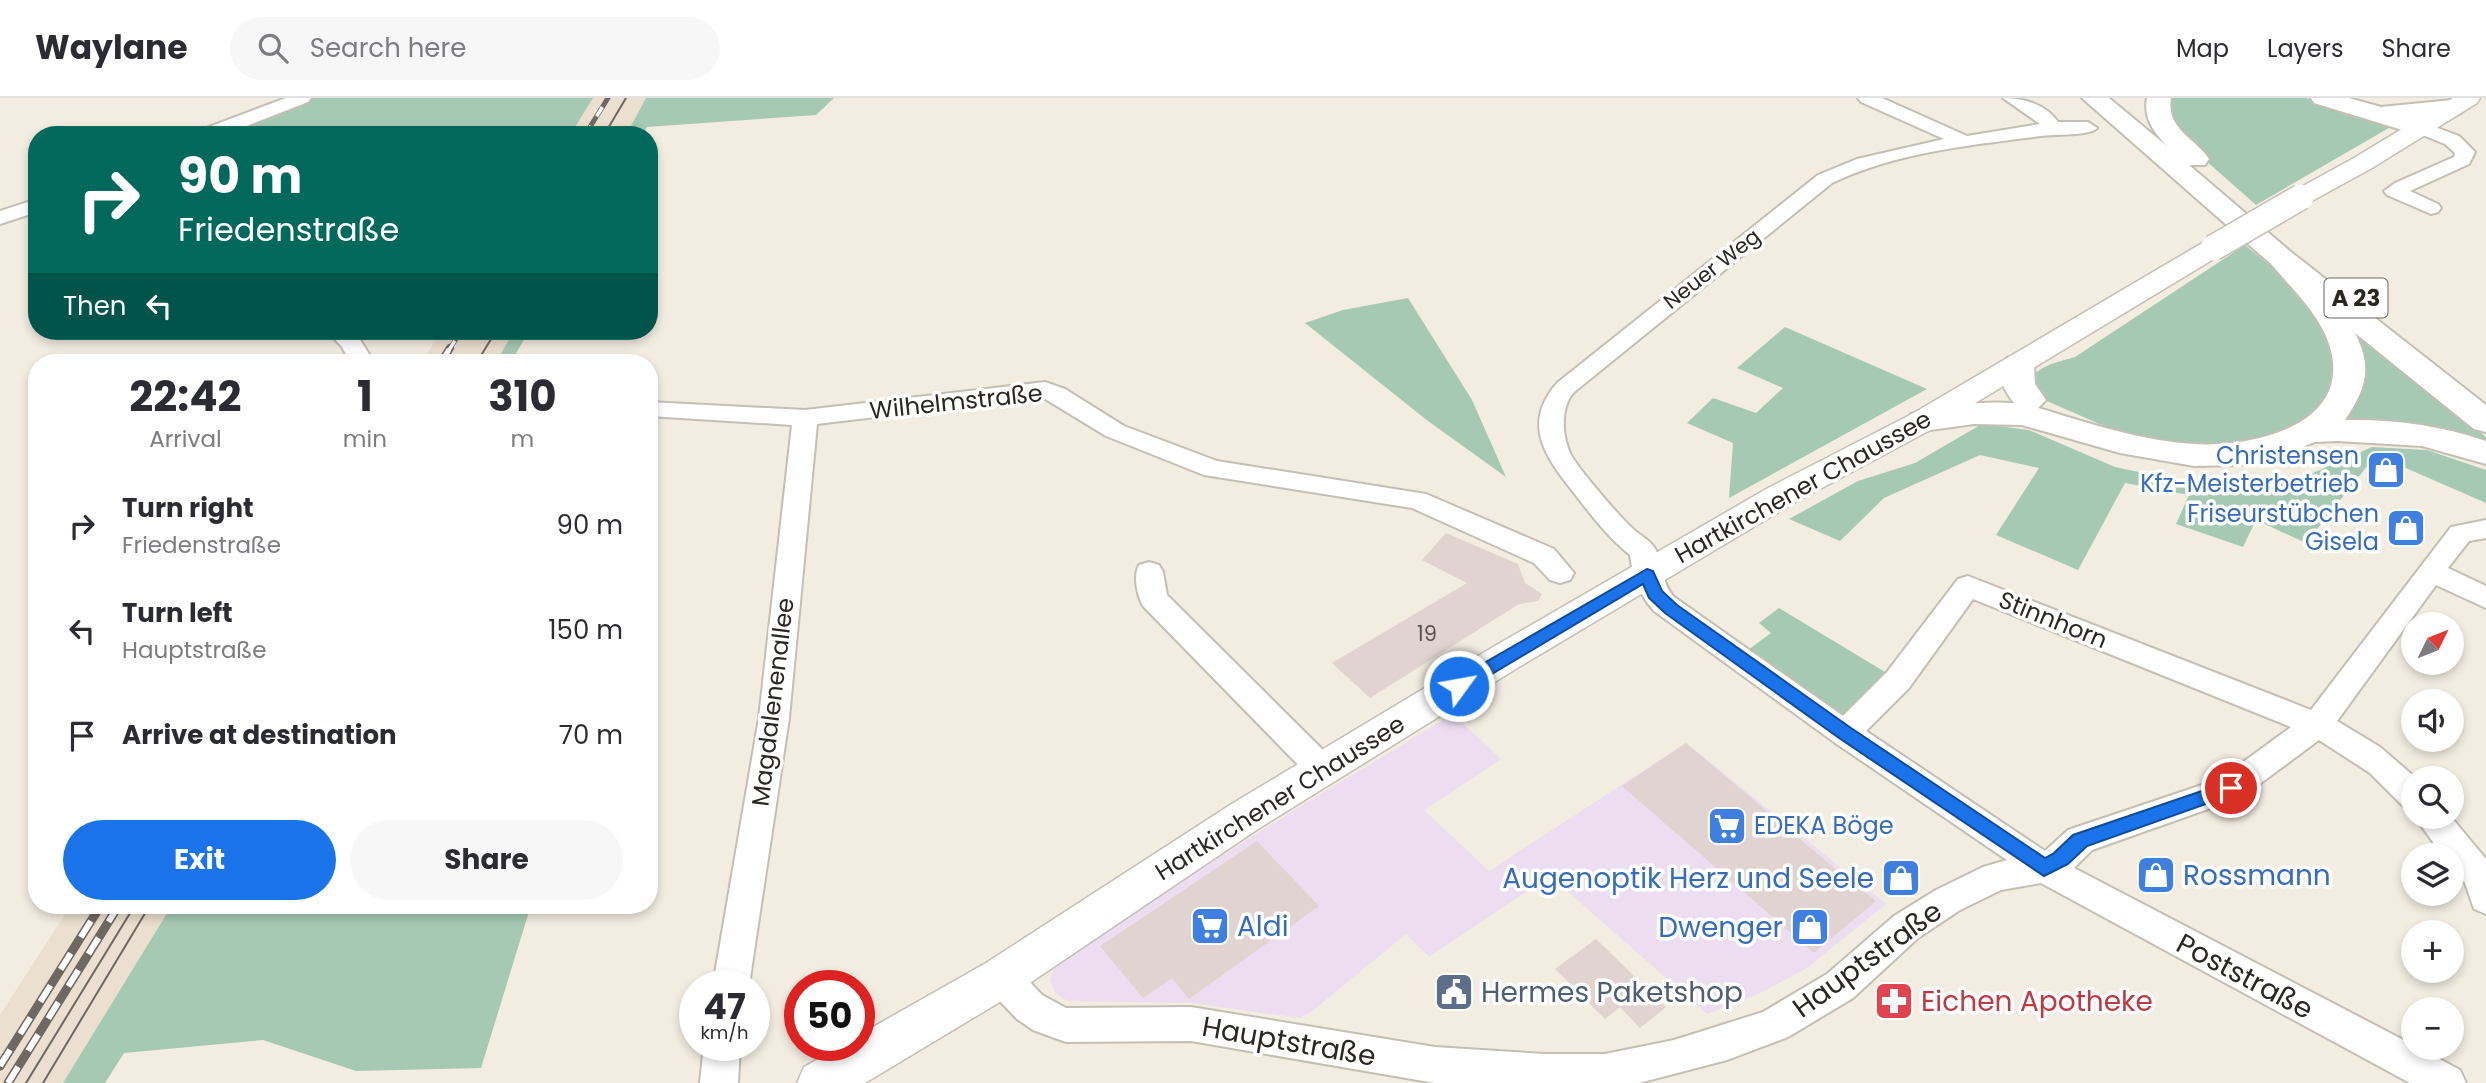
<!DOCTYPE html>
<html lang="en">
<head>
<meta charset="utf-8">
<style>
	:root { --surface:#fff; --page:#f7f7f7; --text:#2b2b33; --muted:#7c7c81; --line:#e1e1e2; --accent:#1a73e8 }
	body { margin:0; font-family:Poppins,sans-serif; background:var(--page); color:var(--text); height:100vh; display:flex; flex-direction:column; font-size:26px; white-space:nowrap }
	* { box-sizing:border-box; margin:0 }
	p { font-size:23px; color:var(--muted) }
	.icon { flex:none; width:38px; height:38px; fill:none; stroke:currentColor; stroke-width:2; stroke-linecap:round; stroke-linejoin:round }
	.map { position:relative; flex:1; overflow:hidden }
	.side { position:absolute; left:28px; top:256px; width:630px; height:560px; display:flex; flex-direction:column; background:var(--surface); border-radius:28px; box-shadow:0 4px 10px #0003 }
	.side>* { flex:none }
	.banner { position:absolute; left:28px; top:28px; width:630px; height:214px; border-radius:28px; box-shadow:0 4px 10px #0003; background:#00695c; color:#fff; overflow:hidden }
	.needle { width:46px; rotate:47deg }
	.fabs { position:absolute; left:2401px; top:514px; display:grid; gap:14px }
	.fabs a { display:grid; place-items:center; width:63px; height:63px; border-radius:50%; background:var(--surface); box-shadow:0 4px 10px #0003; font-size:35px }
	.speed { position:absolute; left:679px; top:872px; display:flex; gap:14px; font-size:35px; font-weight:700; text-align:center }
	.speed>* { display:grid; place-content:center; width:91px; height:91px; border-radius:50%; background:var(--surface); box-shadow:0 4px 10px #0003; line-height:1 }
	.speed small { font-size:18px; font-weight:400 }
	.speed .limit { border:10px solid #d22; background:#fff; color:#111 }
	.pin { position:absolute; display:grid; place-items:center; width:60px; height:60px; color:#fff; margin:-30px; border:4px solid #fff; border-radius:50%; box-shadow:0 2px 7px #0007 }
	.me { position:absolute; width:77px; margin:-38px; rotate:58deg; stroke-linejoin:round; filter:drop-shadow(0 0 5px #0008) }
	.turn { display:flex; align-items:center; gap:24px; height:147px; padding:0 35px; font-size:32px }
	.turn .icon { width:91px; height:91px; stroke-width:2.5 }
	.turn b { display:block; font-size:49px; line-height:60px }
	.then { display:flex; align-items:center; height:66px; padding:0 35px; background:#0003; gap:14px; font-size:26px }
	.eta { display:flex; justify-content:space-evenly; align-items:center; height:119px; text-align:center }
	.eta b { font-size:42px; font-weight:700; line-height:49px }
	.primary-button { display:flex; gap:14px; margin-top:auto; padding:14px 35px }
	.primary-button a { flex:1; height:80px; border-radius:42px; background:var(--accent); color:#fff; font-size:28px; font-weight:700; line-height:80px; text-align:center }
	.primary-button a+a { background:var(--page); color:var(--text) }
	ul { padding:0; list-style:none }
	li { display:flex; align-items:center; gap:21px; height:105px; padding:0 35px }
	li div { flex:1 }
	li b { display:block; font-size:26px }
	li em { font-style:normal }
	header { display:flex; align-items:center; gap:42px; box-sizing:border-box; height:98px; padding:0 35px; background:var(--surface); border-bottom:2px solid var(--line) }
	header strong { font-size:33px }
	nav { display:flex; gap:38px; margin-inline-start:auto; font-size:24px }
	.search { width:490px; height:63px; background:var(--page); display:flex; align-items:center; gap:18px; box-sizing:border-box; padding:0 24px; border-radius:38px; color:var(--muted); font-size:26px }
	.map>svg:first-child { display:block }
</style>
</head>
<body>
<header>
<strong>Waylane</strong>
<div class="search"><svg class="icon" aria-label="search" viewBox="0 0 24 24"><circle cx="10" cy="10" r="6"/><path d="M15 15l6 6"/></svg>Search here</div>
<nav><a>Map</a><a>Layers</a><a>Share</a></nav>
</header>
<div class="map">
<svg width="2486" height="985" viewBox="0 0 2486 985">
	<rect width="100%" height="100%" fill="#f3ece1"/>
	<!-- commercial -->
	<path fill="#ecddf0" d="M1453 616 1501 661 1424 712 1489 773 1686 645 1886 806 1807 870 1758 896 1707 916 1550 778 1429 859 1406 836 1311 914 1300 920 1191 905 1068 903 1055 895 1050 882 1055 868 1103 833 1288 716Z"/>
	<!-- built -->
	<g fill="#ebe0cf">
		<path d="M593 0H646L626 37H570Z"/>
		<path d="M442 233H514L496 264H421Z"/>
		<path d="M71 807H172L63 985H0V917Z"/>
	</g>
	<!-- green -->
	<g fill="#a6c9b4">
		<path d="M308 0H593L570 37H213Z"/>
		<path d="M646 0H834L816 17 647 29 642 37H626Z"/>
		<path d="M2168 0H2306L2394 27 2256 107 2196 54 2166 18Z"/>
		<path d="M2245 147 2292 185 2332 234 2338 284 2306 323 2245 348 2204 350 2127 338 2040 300 2030 282C2039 267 2059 264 2075 259Z"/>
		<path d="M1408 200 1472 302 1506 379 1428 323 1305 225 1343 212Z"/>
		<path d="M1785 229 1927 291 1729 400 1733 345 1687 325 1713 300 1756 315 1783 290 1737 270Z"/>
		<path d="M2352 230 2486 339V351L2340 326Z"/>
		<path d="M514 233H529L511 264H496Z"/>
		<path d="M1982 326 2029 332 2115 369 2186 384 2244 389 2297 382 2372 349 2427 352 2486 372V405L2376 357 2306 445 2256 422 2243 449 2176 426 2189 397 2125 385 2078 472 1996 437 2039 370 1980 357 1884 400 1840 443 1789 421 1858 383 1915 365Z"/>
		<path d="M1779 510 1885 574 1845 619 1748 552 1771 535 1759 525Z"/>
		<path d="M172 807H531L481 970 356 973 263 942 124 955 105 985H63Z"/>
	</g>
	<!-- building -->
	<g fill="#e1d3d0">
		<path d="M1446 435 1518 466 1525 485 1542 496 1538 503 1519 506 1370 600 1332 565 1467 485 1422 462Z"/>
		<path d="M1686 645 1833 769 1876 803 1814 855 1622 688Z"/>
		<path d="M1257 743 1319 808 1189 901 1172 880 1143 900 1100 848Z"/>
		<path d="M1596 841 1666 909 1640 930 1620 909 1605 921 1555 871Z"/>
	</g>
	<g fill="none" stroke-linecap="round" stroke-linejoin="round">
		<!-- minor casing -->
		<g stroke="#c4beb3" stroke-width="4">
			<g id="minor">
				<path d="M286 0H311L308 4 223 37H196L198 33Z"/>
				<path d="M1858 0H1882L1967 38 2040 26 2003 0C2023 0 2046 6 2058 24H2088L2097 30C2091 38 2054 36 2041 38 1971 47 1896 54 1832 85L1573 295C1560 311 1562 338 1571 357 1577 369 1619 418 1630 428 1637 436 1649 441 1654 449 1665 465 1659 482 1674 499L1843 618 1887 574 1958 481 1968 478 2311 612 2451 429 2486 422V440L2469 443 2448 470 2486 488V510L2436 487 2337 623 2380 649 2417 681H2413V711L2402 707 2370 675 2319 642 2242 699 2092 752 2074 770 2413 947V950H2419L2460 972 2466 985H2410L2041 785 2001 792 1960 812 1918 840 1853 900 1788 939 1727 962 1639 985H1435L1191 943 1066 944 1033 932 1017 921 996 899 984 879 989 868 1002 863 1015 868 1042 897 1066 910 1191 909 1435 949 1545 956H1605L1674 942 1763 914 1827 876 1894 818 1936 792 1983 769 2007 762 1834 644 1654 513C1639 496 1633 479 1630 457 1609 440 1594 421 1578 400 1549 363 1519 329 1557 285L1818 77 1857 61 1944 41 1861 4ZM1973 501 2291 629 2220 681 2068 732 2045 753 1866 633 1909 590Z"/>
				<path d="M2422 24 2459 38 2475 54 2469 66 2410 93 2438 106 2441 110 2438 114 2431 116 2387 97 2384 93 2395 85 2454 59 2455 55 2445 46 2415 34 2413 30 2415 26Z"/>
				<path d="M37 101V114L0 126V113Z"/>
				<path d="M327 233H351L359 240 374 264H350L342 249Z"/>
				<path d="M1045 284 1065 291 1124 328 1217 363 1426 396 1554 451 1574 475 1570 482 1560 485 1550 482 1534 465 1412 410 1204 377 1106 338 1042 299 817 326 789 620 749 887H713L759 620 792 327 649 318V304L805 312Z"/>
				<path d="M1149 464 1159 467 1163 474 1167 497 1333 662 1338 671 1333 680 1322 684 1311 680 1143 508C1137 497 1133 478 1139 467Z"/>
				<path d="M2415 719H2451L2486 761V816L2474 811 2465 785 2452 768V758H2443Z"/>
				<path d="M704 947H740L738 985H700Z"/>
			</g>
		</g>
		<!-- major casing -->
		<g stroke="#c4beb3" stroke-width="3">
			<g id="major">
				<path d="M2453 0H2480L2477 5 2372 70 2310 104 2301 107 2292 104 2288 99 2292 94 2354 60Z"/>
				<path d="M2213 142 2222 144 2226 150 2222 156 1934 330 1792 406 1514 572 1258 731 1018 893 865 985H797L804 969 843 947H859V937L986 865 1230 707 1488 552 1768 390 1912 316 2204 144Z"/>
			</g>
		</g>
		<!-- highway casing -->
		<g stroke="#c4beb3" stroke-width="4">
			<g id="highway">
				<path d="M2082 0H2109L2168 49C2154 35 2143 20 2147 0H2171C2166 31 2194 39 2209 61L2205 67H2189L2291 154 2486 307V334L2474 331 2355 235C2373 270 2366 291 2345 322 2393 321 2440 327 2486 343V366L2422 348 2337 343 2315 344 2277 359 2240 367 2194 368 2120 355 2022 327 1974 326 1923 333 1911 330 1906 323 1911 316C1944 307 1980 303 2014 305 2003 291 1995 277 2007 260L2018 257 2029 260 2034 267 2035 286 2046 302 2038 310C2089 325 2141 343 2194 346 2252 350 2353 327 2330 249 2320 216 2292 191 2271 166Z"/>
				<path d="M2311 0H2349L2381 9 2452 2 2461 5 2465 10 2461 15 2420 21 2431 25 2435 30 2431 35 2422 38 2314 5Z"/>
			</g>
		</g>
		<!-- minor -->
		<use href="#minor" fill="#fff" fill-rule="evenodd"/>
		<!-- major -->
		<use href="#major" fill="#fff" fill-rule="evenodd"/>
		<!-- highway -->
		<use href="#highway" fill="#fff" fill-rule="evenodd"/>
		<!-- tram -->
		<g stroke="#6d6962" stroke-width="2">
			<path d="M604 37 626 0"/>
			<path d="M477 264 496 233"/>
			<path d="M26 985 135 807"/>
			<path d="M43 985 150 807"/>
		</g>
		<!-- rail-far2 casing -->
		<g stroke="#6d6962" stroke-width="5">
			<g id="rail-far2">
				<path d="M585 37 608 0"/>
				<path d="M449 252 461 233"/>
			</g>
		</g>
		<!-- rail-far1 casing -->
		<g stroke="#6d6962" stroke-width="8">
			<path id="rail-far1" d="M441 264 450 250"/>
		</g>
		<!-- rail casing -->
		<g stroke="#6d6962" stroke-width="9">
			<g id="rail">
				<path d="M0 968 101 807"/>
				<path d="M8 985 119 807"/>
			</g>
		</g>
		<!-- rail-far2 -->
		<use href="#rail-far2" stroke="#fff" stroke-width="3.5" stroke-dasharray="11" stroke-linecap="butt"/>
		<!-- rail-far1 -->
		<use href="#rail-far1" stroke="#fff" stroke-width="5" stroke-dasharray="15" stroke-linecap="butt"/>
		<!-- rail -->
		<use href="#rail" stroke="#fff" stroke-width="6" stroke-dasharray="19" stroke-linecap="butt"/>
		<!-- major-bridge casing -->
		<g stroke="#c4beb3" stroke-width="28" stroke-linecap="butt">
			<path id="major-bridge" d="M2213 150 2301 99"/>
		</g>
		<!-- major-bridge -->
		<use href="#major-bridge" stroke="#fff" stroke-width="25"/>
	</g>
	<!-- route -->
	<path fill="#1a73e8" stroke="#114b97" stroke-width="2" d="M1647 471 1653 473 1662 493 1677 507 1851 630 2045 760 2054 755 2073 737 2231 683 2237 685 2240 690 2237 695 2087 748 2068 766 2044 778 1839 640 1665 515 1649 500 1643 486 1465 592H1453L1451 588 1453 583Z"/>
	<!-- icons -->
	<defs>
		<g id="shop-square" transform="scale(2.0125)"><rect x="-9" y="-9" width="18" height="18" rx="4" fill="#3f7fe0" stroke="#fff"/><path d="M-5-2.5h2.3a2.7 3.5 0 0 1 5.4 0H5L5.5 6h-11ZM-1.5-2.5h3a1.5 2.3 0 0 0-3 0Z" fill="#fff"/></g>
		<g id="supermarket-square" transform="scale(2.0125)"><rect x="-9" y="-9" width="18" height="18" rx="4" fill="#3f7fe0" stroke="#fff"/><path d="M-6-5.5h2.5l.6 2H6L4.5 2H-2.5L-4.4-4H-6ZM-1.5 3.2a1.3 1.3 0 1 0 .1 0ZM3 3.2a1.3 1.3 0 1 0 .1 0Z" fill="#fff"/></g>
		<g id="civic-square" transform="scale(2.0125)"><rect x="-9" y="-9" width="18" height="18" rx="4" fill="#5c6f8a" stroke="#fff"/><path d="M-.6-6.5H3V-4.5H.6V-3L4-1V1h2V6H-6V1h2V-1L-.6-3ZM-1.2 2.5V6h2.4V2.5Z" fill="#fff"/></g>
		<g id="pharmacy-square" transform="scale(2.0125)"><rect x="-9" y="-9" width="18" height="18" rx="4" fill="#e0444e" stroke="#fff"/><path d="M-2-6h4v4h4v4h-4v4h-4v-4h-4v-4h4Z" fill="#fff"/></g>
	</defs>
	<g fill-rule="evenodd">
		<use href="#shop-square" x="2386" y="372"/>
		<use href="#shop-square" x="2406" y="430"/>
		<use href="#supermarket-square" x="1727" y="728"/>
		<use href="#shop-square" x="2156" y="777"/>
		<use href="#shop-square" x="1901" y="780"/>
		<use href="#supermarket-square" x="1210" y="828"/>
		<use href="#shop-square" x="1810" y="829"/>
		<use href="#civic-square" x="1454" y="894"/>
		<use href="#pharmacy-square" x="1894" y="903"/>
	</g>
	<g text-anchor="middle" stroke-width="7" stroke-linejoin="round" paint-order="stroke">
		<!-- far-street labels -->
		<g font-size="21" fill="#2a2723" stroke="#fff">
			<text transform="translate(1712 171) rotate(-38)" y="7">Neuer Weg</text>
		</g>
		<!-- number labels -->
		<g font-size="21" fill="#58524e">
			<text x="1427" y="543">19</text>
		</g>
		<!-- shield labels -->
		<rect fill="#fff" stroke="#6a6865" stroke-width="2" x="2324.5" y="180.5" width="63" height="39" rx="5"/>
		<g font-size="23" font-weight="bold" fill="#2a2723">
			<text x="2356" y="208">A 23</text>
		</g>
		<!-- street labels -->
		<g font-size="24" fill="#2a2723" stroke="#fff">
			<text transform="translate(956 304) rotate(-6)" y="8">Wilhelmstraße</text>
			<text transform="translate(1803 389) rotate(-29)" y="8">Hartkirchener Chaussee</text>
			<text transform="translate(2053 522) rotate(22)" y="8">Stinnhorn</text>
			<text transform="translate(773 604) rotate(-83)" y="8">Magdalenenallee</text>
			<text transform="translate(1280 700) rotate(-32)" y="8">Hartkirchener Chaussee</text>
		</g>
		<!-- shop labels -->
		<g font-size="24" fill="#366cbe" stroke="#fff" text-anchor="end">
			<text x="2359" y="366">Christensen<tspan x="2359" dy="28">Kfz-Meisterbetrieb</tspan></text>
			<text x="2379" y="424">Friseurstübchen<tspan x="2379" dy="28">Gisela</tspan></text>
			<text x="1754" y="736" text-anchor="start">EDEKA Böge</text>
		</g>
		<!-- near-shop labels -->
		<g font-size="28" fill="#366cbe" stroke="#fff" text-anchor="start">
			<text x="2183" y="787">Rossmann</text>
			<text x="1874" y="790" text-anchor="end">Augenoptik Herz und Seele</text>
			<text x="1237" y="838">Aldi</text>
			<text x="1783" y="839" text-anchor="end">Dwenger</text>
		</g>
		<!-- near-street labels -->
		<g font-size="28" fill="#2a2723" stroke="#fff">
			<text transform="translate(1867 861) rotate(-36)" y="10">Hauptstraße</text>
			<text transform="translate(2245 878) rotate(28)" y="10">Poststraße</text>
			<text transform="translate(1289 943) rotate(10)" y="10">Hauptstraße</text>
		</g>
		<!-- near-service labels -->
		<g font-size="28" fill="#4e5e75" stroke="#fff" text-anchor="start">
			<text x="1481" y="904">Hermes Paketshop</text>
		</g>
		<!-- near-health labels -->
		<g font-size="28" fill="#be3a42" stroke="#fff" text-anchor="start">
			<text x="1921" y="913">Eichen Apotheke</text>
		</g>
	</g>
</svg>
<div class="fabs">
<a><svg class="needle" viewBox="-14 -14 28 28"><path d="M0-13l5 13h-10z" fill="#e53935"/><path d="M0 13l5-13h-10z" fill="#7c7c81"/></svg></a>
<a><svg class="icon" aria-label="sound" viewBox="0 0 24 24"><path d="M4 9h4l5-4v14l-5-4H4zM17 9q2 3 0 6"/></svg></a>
<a><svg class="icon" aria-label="search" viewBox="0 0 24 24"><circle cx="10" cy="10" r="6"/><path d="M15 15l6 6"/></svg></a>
<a><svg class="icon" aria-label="layers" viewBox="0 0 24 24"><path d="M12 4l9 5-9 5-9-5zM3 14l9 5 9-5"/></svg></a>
<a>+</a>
<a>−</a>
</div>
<div class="speed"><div>47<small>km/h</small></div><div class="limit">50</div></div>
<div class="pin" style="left:2231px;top:690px;background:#d93025"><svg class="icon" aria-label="arrive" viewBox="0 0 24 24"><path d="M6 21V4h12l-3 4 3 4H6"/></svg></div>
<svg class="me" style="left:1459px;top:588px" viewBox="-20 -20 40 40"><circle r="17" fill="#1a73e8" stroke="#fff" stroke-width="3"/><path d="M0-11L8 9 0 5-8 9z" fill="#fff"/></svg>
<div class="banner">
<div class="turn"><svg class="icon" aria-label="right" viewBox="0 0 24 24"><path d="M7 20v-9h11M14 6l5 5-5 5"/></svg><div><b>90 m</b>Friedenstraße</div></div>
<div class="then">Then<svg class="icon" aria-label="left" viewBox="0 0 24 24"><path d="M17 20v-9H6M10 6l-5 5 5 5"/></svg></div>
</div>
<section class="side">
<div class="eta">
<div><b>22:42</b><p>Arrival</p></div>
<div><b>1</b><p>min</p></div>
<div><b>310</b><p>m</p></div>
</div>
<ul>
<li><svg class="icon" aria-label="right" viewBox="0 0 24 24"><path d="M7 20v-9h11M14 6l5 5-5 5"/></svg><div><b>Turn right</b><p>Friedenstraße</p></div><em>90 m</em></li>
<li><svg class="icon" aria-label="left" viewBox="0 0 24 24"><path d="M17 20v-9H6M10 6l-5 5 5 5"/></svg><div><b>Turn left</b><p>Hauptstraße</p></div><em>150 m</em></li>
<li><svg class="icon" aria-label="arrive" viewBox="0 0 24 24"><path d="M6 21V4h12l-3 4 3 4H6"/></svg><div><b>Arrive at destination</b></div><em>70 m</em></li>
</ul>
<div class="primary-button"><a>Exit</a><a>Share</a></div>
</section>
</div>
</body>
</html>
